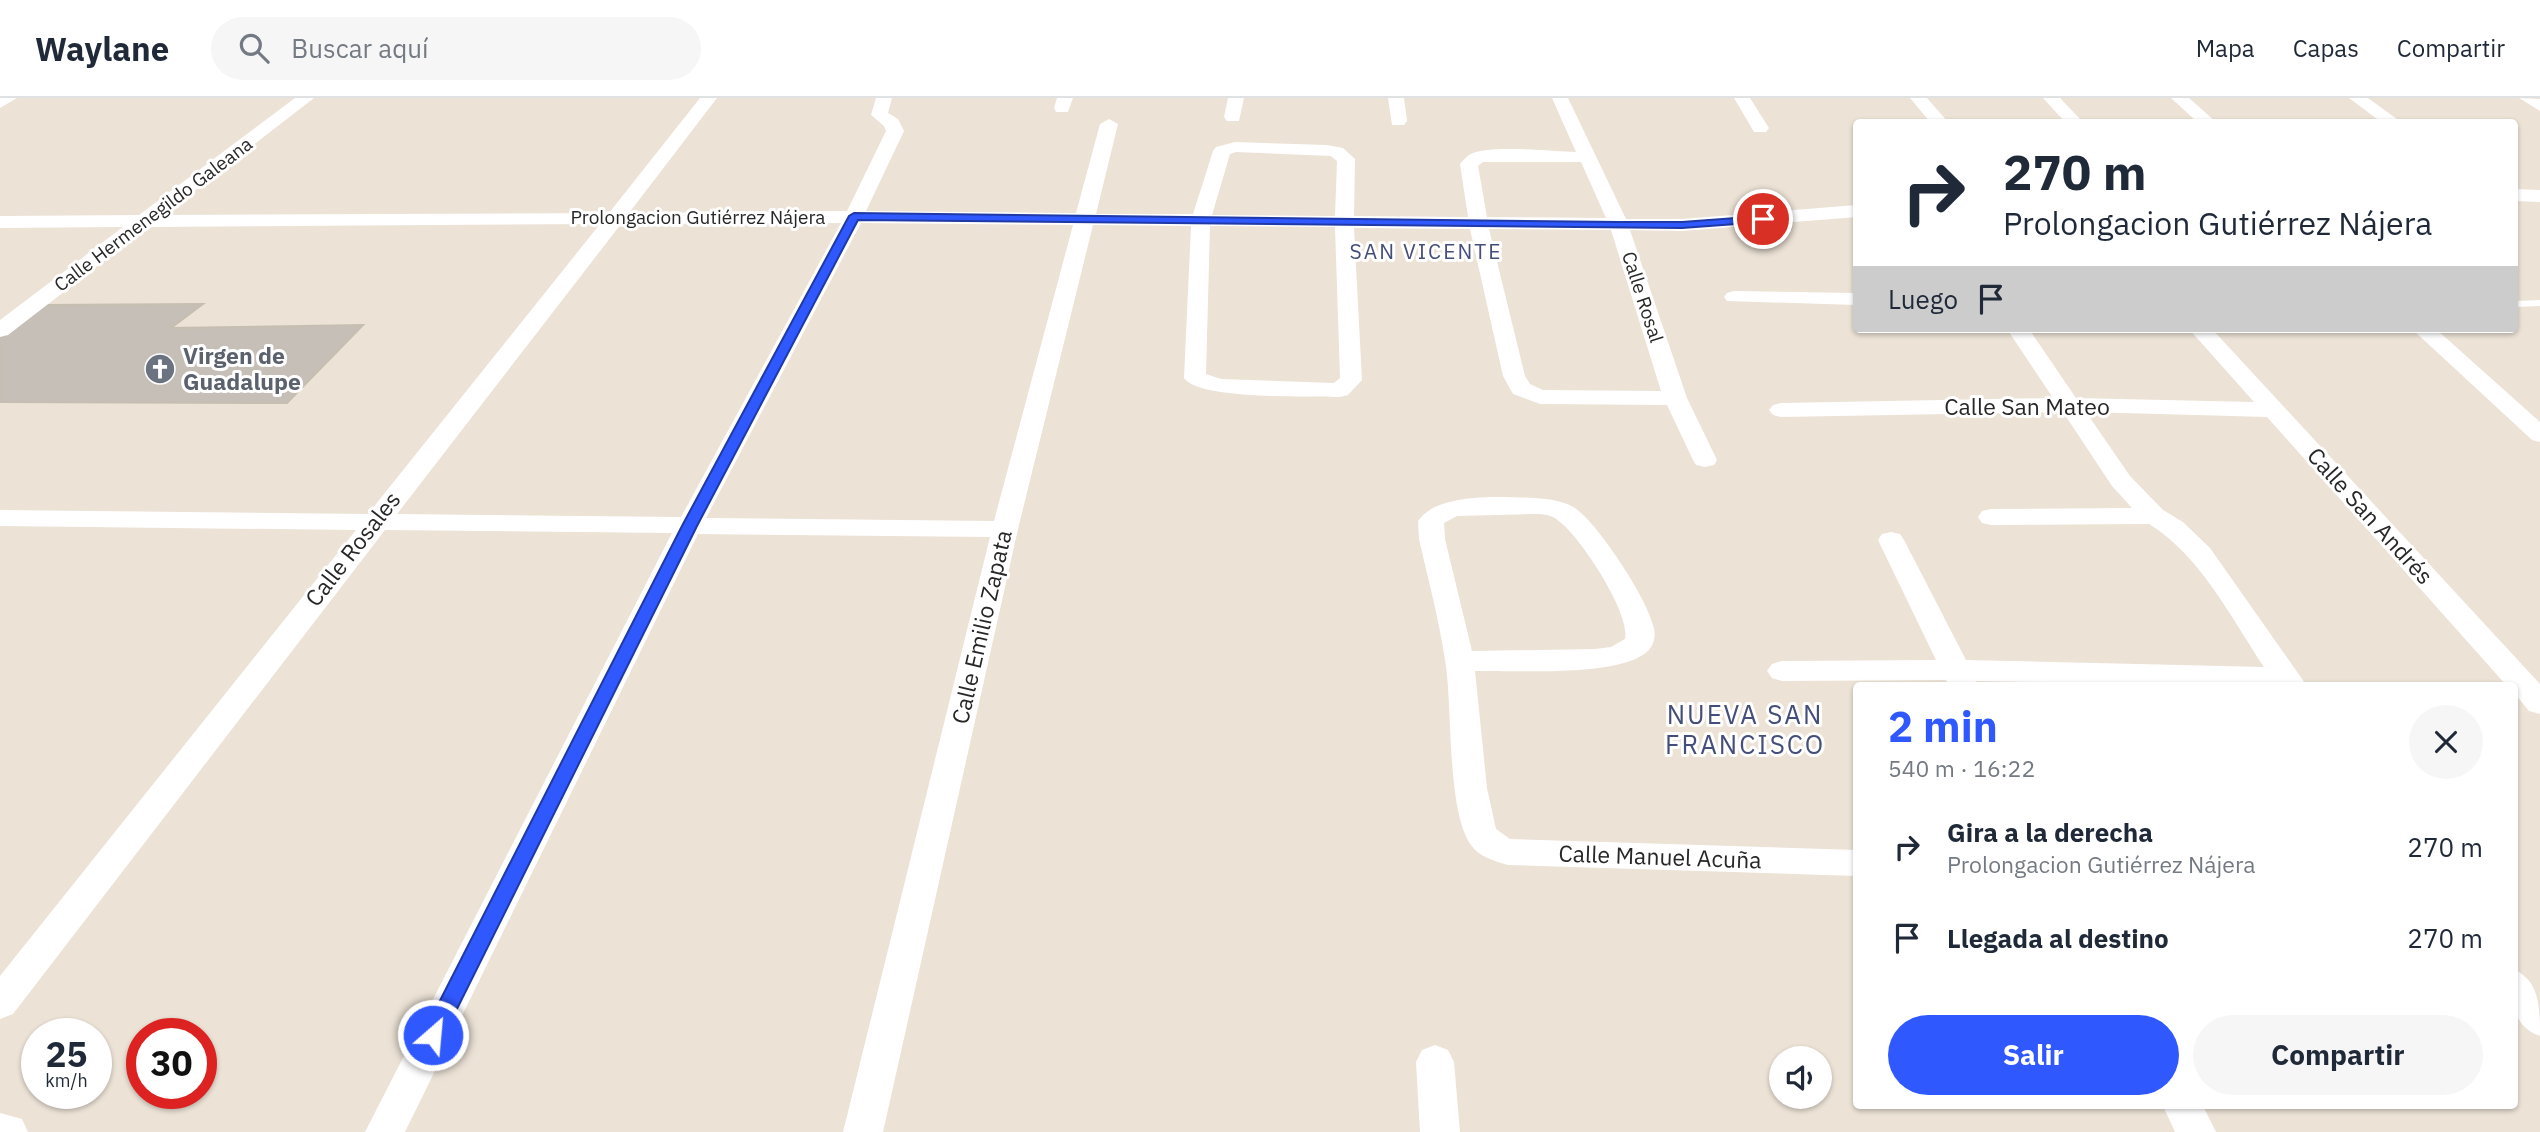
<!DOCTYPE html>
<html lang="es">
<head>
<meta charset="utf-8">
<style>
	:root { --surface:#fff; --page:#f6f6f7; --text:#1f2937; --muted:#747a83; --line:#e0e1e3; --accent:#3058ff }
	body { margin:0; font-family:"IBM Plex Sans",sans-serif; background:var(--page); color:var(--text); height:100vh; display:flex; flex-direction:column; font-size:26px; white-space:nowrap }
	* { box-sizing:border-box; margin:0 }
	p { font-size:23px; color:var(--muted) }
	.icon { flex:none; width:38px; height:38px; fill:none; stroke:currentColor; stroke-width:2; stroke-linecap:round; stroke-linejoin:round }
	.map { position:relative; flex:1; overflow:hidden }
	.details { position:absolute; left:1853px; top:584px; width:665px; height:427px; display:flex; flex-direction:column; background:var(--surface); border-radius:7px; box-shadow:0 2px 5px #0004 }
	.details>* { flex:none }
	.top-card { position:absolute; left:1853px; top:21px; width:665px; height:214px; border-radius:7px; box-shadow:0 2px 5px #0004; background:#fff; color:var(--text); overflow:hidden }
	.fabs { position:absolute; left:1769px; top:948px; display:grid; gap:14px }
	.fabs a { display:grid; place-items:center; width:63px; height:63px; border-radius:50%; background:var(--surface); box-shadow:0 2px 5px #0004; font-size:35px }
	.speed { position:absolute; left:21px; top:920px; display:flex; gap:14px; font-size:35px; font-weight:700; text-align:center }
	.speed>* { display:grid; place-content:center; width:91px; height:91px; border-radius:50%; background:var(--surface); box-shadow:0 2px 5px #0004; line-height:1 }
	.speed small { font-size:18px; font-weight:400 }
	.speed .limit { border:10px solid #d22; background:#fff; color:#111 }
	.pin { position:absolute; display:grid; place-items:center; width:60px; height:60px; color:#fff; margin:-30px; border:4px solid #fff; border-radius:50%; box-shadow:0 2px 7px #0007 }
	.me { position:absolute; width:77px; margin:-38px; rotate:27deg; stroke-linejoin:round; filter:drop-shadow(0 0 5px #0008) }
	.turn { display:flex; align-items:center; gap:24px; height:147px; padding:0 35px; font-size:32px }
	.turn .icon { width:91px; height:91px; stroke-width:2.5 }
	.turn b { display:block; font-size:49px; line-height:60px }
	.then { display:flex; align-items:center; height:66px; padding:0 35px; background:#0003; gap:14px; font-size:26px }
	.round { display:grid; place-items:center; flex:none; width:74px; height:74px; border-radius:37px; background:var(--page) }
	.overview { display:flex; align-items:center; justify-content:space-between; height:119px; padding:0 35px }
	h1 { font-size:42px; font-weight:700; line-height:52px; color:var(--accent) }
	.action { display:flex; gap:14px; margin-top:auto; padding:14px 35px }
	.action a { flex:1; height:80px; border-radius:42px; background:var(--accent); color:#fff; font-size:28px; font-weight:700; line-height:80px; text-align:center }
	.action a+a { background:var(--page); color:var(--text) }
	ul { padding:0; list-style:none }
	li { display:flex; align-items:center; gap:21px; height:91px; padding:0 35px }
	li div { flex:1 }
	li b { display:block; font-size:26px }
	li em { font-style:normal }
	header { display:flex; align-items:center; gap:42px; box-sizing:border-box; height:98px; padding:0 35px; background:var(--surface); border-bottom:2px solid var(--line) }
	header strong { font-size:33px }
	nav { display:flex; gap:38px; margin-inline-start:auto; font-size:24px }
	.search { width:490px; height:63px; background:var(--page); display:flex; align-items:center; gap:18px; box-sizing:border-box; padding:0 24px; border-radius:38px; color:var(--muted); font-size:26px }
	.map>svg:first-child { display:block }
</style>
</head>
<body>
<header>
<strong>Waylane</strong>
<div class="search"><svg class="icon" aria-label="search" viewBox="0 0 24 24"><circle cx="10" cy="10" r="6"/><path d="M15 15l6 6"/></svg>Buscar aquí</div>
<nav><a>Mapa</a><a>Capas</a><a>Compartir</a></nav>
</header>
<div class="map">
<svg width="2540" height="1034" viewBox="0 0 2540 1034">
	<rect width="100%" height="100%" fill="#ece2d6"/>
	<!-- building -->
	<path fill="#c6bfb7" stroke="#c6bfb0" stroke-width="2" d="M203 206 171 230 363 227 287 305 0 304V239L42 207Z"/>
	<g fill="none" stroke-linecap="round" stroke-linejoin="round">
		<!-- service -->
		<path fill="#fff" fill-rule="evenodd" d="M2540 202V208L2515 209V203Z"/>
		<!-- minor -->
		<g fill="#fff" fill-rule="evenodd">
			<path d="M0 0H17L0 10Z"/>
			<path d="M295 0H314L163 117 609 115 700 0H717L629 115 847 113 886 33 884 28 871 17 876 0H892L888 15 898 21 904 33 866 113 1076 115 1100 26 1109 21 1118 26 1096 116H1193L1213 53 1216 49 1235 44 1327 47 1343 50 1355 61 1354 118 1468 119 1460 66C1463 62 1468 57 1473 55 1491 47 1553 53 1576 54L1552 0H1568L1626 121H1682L1857 107V119L1682 133 1630 132 1687 300 1717 362 1714 367 1705 369 1696 367 1693 362 1667 307 1540 306 1513 296 1503 278 1470 131 1354 130 1362 282 1348 297 1340 299C1311 298 1198 302 1184 280L1191 128 1093 127 1018 431 883 1034H843L990 439 698 436 405 1034H365L672 435 385 432 13 916 0 921V878L356 432 0 428V412L368 416 600 126 148 129 8 237 0 239V222L123 129 0 130V118L139 117ZM1236 54 1331 58 1337 63 1335 118 1212 117 1230 56ZM1483 64H1581L1606 120 1487 119 1478 68ZM841 125 681 419 397 416 621 126ZM861 125 1073 127 994 423 706 420ZM1210 128 1335 129 1340 280 1334 285 1221 281 1206 276ZM1489 131 1611 132 1661 293 1543 292 1530 286 1525 278Z"/>
			<path d="M1057 0H1073L1068 14H1056L1054 10Z"/>
			<path d="M1228 0H1244L1239 23H1227L1224 19Z"/>
			<path d="M1388 0H1404L1407 23 1404 27H1392Z"/>
			<path d="M1734 0H1750L1769 30 1766 34H1754Z"/>
			<path d="M1910 0H1927L1948 24H1930Z"/>
			<path d="M2043 0H2060L2083 24H2065Z"/>
			<path d="M2171 0H2189L2216 24H2197Z"/>
			<path d="M2349 0H2368L2401 24H2381Z"/>
			<path d="M2519 0 2540 1V13Z"/>
			<path d="M2515 91 2540 92V104L2515 103Z"/>
			<path d="M1734 193 1857 195V207L1727 203 1724 199 1727 195Z"/>
			<path d="M2007 231H2029L2076 300 2254 304 2189 231H2212L2540 586V616L2529 613 2515 596V588H2507L2267 319 2086 314 2130 378 2163 412 2183 424 2210 450 2307 588 1976 583 1977 588H1949L1946 582 1782 583 1772 580 1767 573 1772 566 1782 563 1936 562 1878 442 1882 436 1891 434 1900 436 1904 442 1966 562 2264 569C2231 520 2201 458 2149 426L1991 427 1982 425 1978 419 1982 413 1991 411 2132 410 2112 388 2063 314 1781 319 1773 317 1769 312 1773 307 1781 305 2053 300Z"/>
			<path d="M2412 231H2436L2540 324V344L2532 342Z"/>
			<path d="M1535 400C1550 401 1568 403 1580 414 1602 433 1646 499 1653 527 1656 535 1655 545 1649 552 1622 580 1515 572 1475 573L1487 690 1496 731 1510 741 1857 752V778L1508 767C1495 763 1479 759 1471 747 1446 712 1453 607 1445 562 1439 521 1428 481 1419 441L1418 423C1437 394 1503 399 1535 400ZM1535 416C1545 416 1553 417 1560 424 1581 440 1631 516 1625 541L1611 549 1595 551 1472 553 1445 441 1444 425 1457 418Z"/>
			<path d="M2515 872C2540 884 2540 910 2540 938 2509 927 2514 901 2515 872Z"/>
			<path d="M1435 947 1448 952 1454 964 1460 1034H1420L1416 964 1422 952Z"/>
			<path d="M2163 1008H2203L2216 1034H2175Z"/>
			<path d="M0 1015 22 1021 28 1034H0Z"/>
		</g>
	</g>
	<!-- route -->
	<path fill="#3058ff" stroke="#1f39a6" stroke-width="2" d="M854 115 1619 124H1682L1763 118 1769 121 1763 124 1682 130 858 122 698 426 441 943 433 946 426 943 423 937 426 930 683 426 849 118Z"/>
	<!-- icons -->
	<defs>
		<g id="church-disc" transform="scale(1.575)"><circle r="9.5" fill="#6b7280" stroke="#fff"/><path d="M-1.2-6h2.4v3.5h3.3v2.4h-3.3V6h-2.4V-.1h-3.3v-2.4h3.3Z" fill="#fff"/></g>
	</defs>
	<g fill-rule="evenodd">
		<use href="#church-disc" x="160" y="271"/>
	</g>
	<g text-anchor="middle" stroke-width="6" stroke-linejoin="round" paint-order="stroke">
		<!-- far-street labels -->
		<g font-size="19" fill="#272727" stroke="#fff">
			<text transform="translate(153 116) rotate(-37)" y="7">Calle Hermenegildo Galeana</text>
			<text x="698" y="126">Prolongacion Gutiérrez Nájera</text>
			<text transform="translate(1643 199) rotate(72)" y="7">Calle Rosal</text>
		</g>
		<!-- far-quarter labels -->
		<g font-size="21" letter-spacing="2" fill="#444e7b" stroke="#fff">
			<text x="1426" y="161">SAN VICENTE</text>
		</g>
		<!-- worship labels -->
		<g font-size="23" font-weight="bold" fill="#5b616d" stroke="#fff" text-anchor="start">
			<text x="183" y="266">Virgen de<tspan x="183" dy="26">Guadalupe</tspan></text>
		</g>
		<!-- street labels -->
		<g font-size="23" fill="#272727" stroke="#fff">
			<text x="2027" y="317">Calle San Mateo</text>
			<text transform="translate(2370 418) rotate(48)" y="8">Calle San Andrés</text>
			<text transform="translate(353 451) rotate(-52)" y="8">Calle Rosales</text>
			<text transform="translate(982 529) rotate(-77)" y="8">Calle Emilio Zapata</text>
			<text transform="translate(1660 759) rotate(2)" y="8">Calle Manuel Acuña</text>
		</g>
		<!-- quarter labels -->
		<g font-size="26" letter-spacing="2" fill="#444e7b" stroke="#fff">
			<text x="1745" y="626">NUEVA SAN<tspan x="1745" dy="30">FRANCISCO</tspan></text>
		</g>
	</g>
</svg>
<div class="fabs">
<a><svg class="icon" aria-label="sound" viewBox="0 0 24 24"><path d="M4 9h4l5-4v14l-5-4H4zM17 9q2 3 0 6"/></svg></a>
</div>
<div class="speed"><div>25<small>km/h</small></div><div class="limit">30</div></div>
<div class="pin" style="left:1763px;top:121px;background:#d93025"><svg class="icon" aria-label="arrive" viewBox="0 0 24 24"><path d="M6 21V4h12l-3 4 3 4H6"/></svg></div>
<svg class="me" style="left:433px;top:937px" viewBox="-20 -20 40 40"><circle r="17" fill="#3058ff" stroke="#fff" stroke-width="3"/><path d="M0-11L8 9 0 5-8 9z" fill="#fff"/></svg>
<div class="top-card">
<div class="turn"><svg class="icon" aria-label="right" viewBox="0 0 24 24"><path d="M7 20v-9h11M14 6l5 5-5 5"/></svg><div><b>270 m</b>Prolongacion Gutiérrez Nájera</div></div>
<div class="then">Luego<svg class="icon" aria-label="arrive" viewBox="0 0 24 24"><path d="M6 21V4h12l-3 4 3 4H6"/></svg></div>
</div>
<section class="details">
<div class="overview"><div><h1>2 min</h1><p>540 m · 16:22</p></div><a class="round"><svg class="icon" aria-label="close" viewBox="0 0 24 24"><path d="M6 6l12 12M18 6L6 18"/></svg></a></div>
<ul>
<li><svg class="icon" aria-label="right" viewBox="0 0 24 24"><path d="M7 20v-9h11M14 6l5 5-5 5"/></svg><div><b>Gira a la derecha</b><p>Prolongacion Gutiérrez Nájera</p></div><em>270 m</em></li>
<li><svg class="icon" aria-label="arrive" viewBox="0 0 24 24"><path d="M6 21V4h12l-3 4 3 4H6"/></svg><div><b>Llegada al destino</b></div><em>270 m</em></li>
</ul>
<div class="action"><a>Salir</a><a>Compartir</a></div>
</section>
</div>
</body>
</html>
